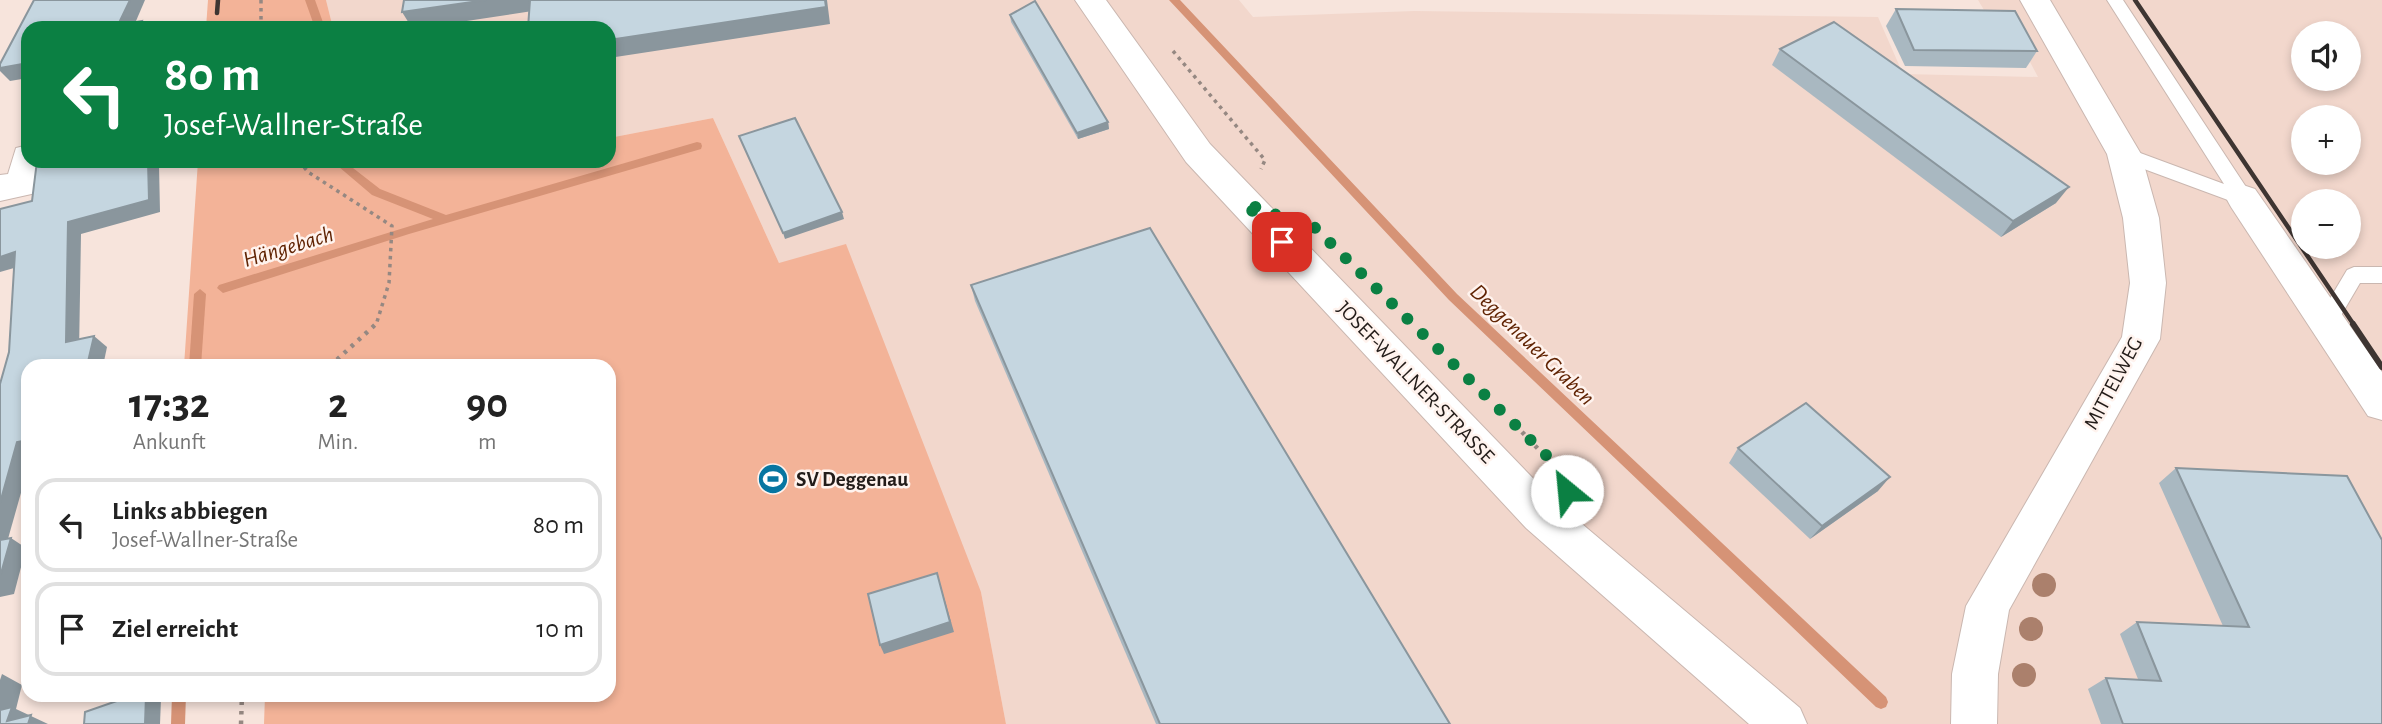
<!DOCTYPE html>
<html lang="de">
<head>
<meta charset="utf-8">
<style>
	:root { --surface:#fff; --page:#f6f6f6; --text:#222; --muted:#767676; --line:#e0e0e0 }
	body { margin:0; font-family:"Alegreya Sans",sans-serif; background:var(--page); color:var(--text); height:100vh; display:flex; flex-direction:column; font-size:26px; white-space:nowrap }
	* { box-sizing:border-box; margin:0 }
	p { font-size:23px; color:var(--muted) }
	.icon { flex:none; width:38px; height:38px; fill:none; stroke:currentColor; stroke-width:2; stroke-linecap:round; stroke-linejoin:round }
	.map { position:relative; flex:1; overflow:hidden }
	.side { position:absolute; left:21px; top:359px; width:595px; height:343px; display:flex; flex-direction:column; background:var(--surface); border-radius:21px; box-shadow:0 4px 10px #0003 }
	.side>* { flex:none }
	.guide { position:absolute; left:21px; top:21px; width:595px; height:147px; border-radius:21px; box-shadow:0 4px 10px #0003; background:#0b8043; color:#fff; overflow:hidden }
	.controls { position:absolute; left:2291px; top:21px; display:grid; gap:14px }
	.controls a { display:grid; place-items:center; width:70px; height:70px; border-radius:50%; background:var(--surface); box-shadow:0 4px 10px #0003; font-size:35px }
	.pin { position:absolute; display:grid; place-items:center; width:60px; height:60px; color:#fff; margin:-30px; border-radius:14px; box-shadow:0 4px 10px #0006 }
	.me { position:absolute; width:77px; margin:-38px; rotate:332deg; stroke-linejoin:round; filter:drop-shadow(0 0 5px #0008) }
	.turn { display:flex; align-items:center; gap:24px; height:147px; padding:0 28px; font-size:32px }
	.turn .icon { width:91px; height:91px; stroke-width:2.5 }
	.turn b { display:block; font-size:49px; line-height:60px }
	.eta { display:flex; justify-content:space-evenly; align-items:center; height:119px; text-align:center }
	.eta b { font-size:42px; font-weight:700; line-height:49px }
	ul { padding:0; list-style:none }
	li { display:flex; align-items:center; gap:21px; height:94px; margin:0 14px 10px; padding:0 14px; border:4px solid var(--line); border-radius:21px }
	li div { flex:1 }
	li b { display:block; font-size:26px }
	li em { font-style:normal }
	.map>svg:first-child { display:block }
</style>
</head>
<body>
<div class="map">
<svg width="2382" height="724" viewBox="0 0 2382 724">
	<rect width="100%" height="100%" fill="#f7e4dc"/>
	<!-- built -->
	<path fill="#f2d7cc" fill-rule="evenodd" d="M326 0H1239L1253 17 1414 11 1878 17 1903 74 2038 77 2003 11 1984 10 1978 0H2382V724H1006L981 592 779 263 713 118 609 138V28H333ZM2303 33H2348V79H2303ZM2303 117H2348V163H2303ZM2303 201H2348V247H2303Z"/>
	<!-- green -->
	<g fill="#f3b398">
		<path d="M208 0H326L333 28H206Z"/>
		<path d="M713 118 779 263 846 244 981 592 1006 724H264L265 695H609V366H184L198 161H460L459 168 494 161H609V138Z"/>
	</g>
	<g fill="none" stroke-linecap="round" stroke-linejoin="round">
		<!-- stream -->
		<g fill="#d69376" fill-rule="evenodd">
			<path d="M305 0H315L325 28H315Z"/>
			<path d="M1169 0H1180L1457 294 1886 697 1888 702 1886 707 1881 709 1876 707 1449 300Z"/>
			<path d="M697 142 701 143 702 146 701 149 409 234 223 293 217 288 219 285 433 219 372 195 332 161H344L380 189 446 215Z"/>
			<path d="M200 289 206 294 201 366H189L194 294Z"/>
			<path d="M172 695H186L185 724H171Z"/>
		</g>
		<!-- lane casing -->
		<g stroke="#cab7b0" stroke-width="2">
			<g id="lane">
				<path d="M2107 0H2123L2250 193 2253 198 2250 203H2236L2117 159 2115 154 2124 147 2224 184Z"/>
				<path d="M2354 267H2382V283H2360L2333 329H2319L2316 323 2319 317 2347 270Z"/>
			</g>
		</g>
		<!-- street casing -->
		<g stroke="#cab7b0" stroke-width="2">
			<g id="street">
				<path d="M1075 0H1106L1210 144 1556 502 1800 708 1807 724H1749L1526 528 1186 162Z"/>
				<path d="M2020 0H2050L2141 154 2159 218 2166 283 2160 339 2009 610 1998 674 1997 724H1951L1952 674 1966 606 2122 337 2130 283 2123 218 2107 154Z"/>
				<path d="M28 145V161H44L41 184 36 193 0 201V175L8 174 16 148Z"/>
				<path d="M2243 185 2255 189 2382 372V420L2368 416 2231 207 2226 198 2231 189Z"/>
			</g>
		</g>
		<!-- path-far1 -->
		<g stroke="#958882" stroke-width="3.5" stroke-dasharray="3.5 4.5" stroke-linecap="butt">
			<path d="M261 0V28"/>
			<path d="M1173 51 1265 160 1261 169"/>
			<path d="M299 161 308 172 392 226 389 283 376 325"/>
		</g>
		<!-- path -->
		<g stroke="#958882" stroke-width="4.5" stroke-dasharray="3.5 6" stroke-linecap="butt">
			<path d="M330 366 376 324"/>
			<path d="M1522 432 1560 472"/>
			<path d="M241 724 242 695"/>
		</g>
		<!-- lane -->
		<use href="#lane" fill="#fff" fill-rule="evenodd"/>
		<!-- street -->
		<use href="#street" fill="#fff" fill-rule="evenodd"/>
		<!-- rail-far1 -->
		<g stroke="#3e3532" stroke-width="4.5">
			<path d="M2135 0 2354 325"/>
			<path d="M217 13 218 0"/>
		</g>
		<!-- rail -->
		<path stroke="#3e3532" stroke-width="6" d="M2353 324 2382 367"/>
	</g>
	<!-- trees -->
	<g fill="#ab806c">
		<circle cx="2044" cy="585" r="12"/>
		<circle cx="2031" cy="629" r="12"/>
		<circle cx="2024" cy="675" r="12"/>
	</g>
	<!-- wall -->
	<g fill="#a9b8c1">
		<path d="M1896 9 2037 51 2026 68 1905 66 1886 26Z"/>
		<path d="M1010 15 1108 122 1109 129 1078 139 1011 22Z"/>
		<path d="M1780 49 2056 203 2001 237 1772 65Z"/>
		<path d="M971 285 1450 724H1156L975 301Z"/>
		<path d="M1738 448 1878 491 1810 539 1729 463Z"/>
		<path d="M2176 468 2382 724H2101L2088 689 2106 678 2138 679 2120 634 2137 622 2223 626 2159 483Z"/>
	</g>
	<!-- shaded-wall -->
	<g fill="#8a969d">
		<path d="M130 0H145L133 28 118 25Z"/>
		<path d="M486 0H534L539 10 420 28H412L402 12Z"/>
		<path d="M825 0H827L830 24 609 58V40Z"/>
		<path d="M142 21 147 28H140Z"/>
		<path d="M28 63V78L10 81 0 71V68Z"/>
		<path d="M1108 122 1109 129 1078 139 1077 133Z"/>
		<path d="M148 161H156L159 165 160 212 81 234 79 353 66 342 68 222Z"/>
		<path d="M2069 187 2056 203 2001 237 2013 221Z"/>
		<path d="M842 212 844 219 785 239 783 233Z"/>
		<path d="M15 252 28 264 0 272V257Z"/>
		<path d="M94 336 107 347 103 366H87Z"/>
		<path d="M28 440V468L4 553 0 550V503L17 442Z"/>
		<path d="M1890 477 1878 491 1810 539 1822 526Z"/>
		<path d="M11 538 26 548 14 594 0 597V577Z"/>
		<path d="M937 573 954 632 884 654 880 645Z"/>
		<path d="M2 674 22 685 16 709 48 724H15L0 716V680Z"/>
		<path d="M146 695H153L161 699 160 724H145Z"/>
	</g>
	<!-- building -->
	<g fill="#c5d6e0" stroke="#8a969d" stroke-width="2">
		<path d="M34 0H130L118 25 142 21 140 28H28V63L0 68V64Z"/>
		<path d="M404 0H486L402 12Z"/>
		<path d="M530 0H825L826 7 609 40V28H528Z"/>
		<path d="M1035 1 1108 122 1077 133 1010 15Z"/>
		<path d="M1896 9 2015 11 2037 51 1914 50Z"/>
		<path d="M1834 22 2069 187 2013 221 1780 49Z"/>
		<path d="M795 118 842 212 783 233 739 136Z"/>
		<path d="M37 161H148L149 200 68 222 66 342 94 336 87 366H28V440L17 442 0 503V384L9 352 15 252 0 257V209L32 201Z"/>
		<path d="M1150 228 1450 724H1160L971 285Z"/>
		<path d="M1806 403 1890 477 1822 526 1738 448Z"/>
		<path d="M2176 468 2347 476 2382 540V724H2123L2106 678 2161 681 2137 622 2249 627Z"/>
		<path d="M11 538 0 577V540Z"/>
		<path d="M937 573 950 622 880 645 868 594Z"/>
		<path d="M134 695H146L145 724H84L85 712Z"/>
		<path d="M12 707 7 721 31 715 28 724H0V710Z"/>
	</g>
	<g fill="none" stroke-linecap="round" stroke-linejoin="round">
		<!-- route -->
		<path stroke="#0b8043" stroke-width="12" stroke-dasharray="0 21.6" d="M1282 242 1245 203 1287 219 1308 221 1554 463 1564 478 1567 491"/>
	</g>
	<!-- icons -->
	<defs>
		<g id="stadium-disc" transform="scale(1.575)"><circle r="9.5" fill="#0776a1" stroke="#fff3ee"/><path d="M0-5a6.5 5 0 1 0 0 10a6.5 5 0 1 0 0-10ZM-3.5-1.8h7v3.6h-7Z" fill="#fff"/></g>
	</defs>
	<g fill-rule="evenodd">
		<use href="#stadium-disc" x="773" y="479"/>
	</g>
	<g text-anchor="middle" stroke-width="5" stroke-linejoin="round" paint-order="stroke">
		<!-- street labels -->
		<g font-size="21" fill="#231c19" stroke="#fff3ee">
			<text transform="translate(1416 382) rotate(46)" y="7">JOSEF-WALLNER-STRASSE</text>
			<text transform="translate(2113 383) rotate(-62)" y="7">MITTELWEG</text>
		</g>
		<!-- poi labels -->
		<g font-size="21" font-weight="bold" fill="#231c19" stroke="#fff3ee" text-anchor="start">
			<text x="796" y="486">SV Deggenau</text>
		</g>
		<!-- water labels -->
		<g font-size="23" font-style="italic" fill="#612404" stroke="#fff3ee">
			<text transform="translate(288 246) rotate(-17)" y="8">Hängebach</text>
			<text transform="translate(1533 344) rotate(44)" y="8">Deggenauer Graben</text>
		</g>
	</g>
</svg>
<div class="controls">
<a><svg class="icon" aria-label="sound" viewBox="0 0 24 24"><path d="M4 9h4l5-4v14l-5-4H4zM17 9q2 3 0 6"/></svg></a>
<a>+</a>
<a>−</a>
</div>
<div class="pin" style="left:1282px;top:242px;background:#d93025"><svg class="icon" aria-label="arrive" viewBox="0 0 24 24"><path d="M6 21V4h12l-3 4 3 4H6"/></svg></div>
<svg class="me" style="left:1567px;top:491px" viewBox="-20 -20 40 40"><circle r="19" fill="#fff"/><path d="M0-13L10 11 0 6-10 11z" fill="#0b8043"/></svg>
<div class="guide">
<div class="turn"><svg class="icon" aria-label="left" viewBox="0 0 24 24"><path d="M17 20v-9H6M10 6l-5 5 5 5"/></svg><div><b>80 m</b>Josef-Wallner-Straße</div></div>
</div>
<section class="side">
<div class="eta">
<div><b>17:32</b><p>Ankunft</p></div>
<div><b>2</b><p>Min.</p></div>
<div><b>90</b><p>m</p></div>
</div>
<ul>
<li><svg class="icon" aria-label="left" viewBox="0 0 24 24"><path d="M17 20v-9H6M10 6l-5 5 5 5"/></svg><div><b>Links abbiegen</b><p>Josef-Wallner-Straße</p></div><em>80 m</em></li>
<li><svg class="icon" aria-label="arrive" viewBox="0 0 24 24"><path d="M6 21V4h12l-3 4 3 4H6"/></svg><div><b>Ziel erreicht</b></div><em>10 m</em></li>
</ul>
</section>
</div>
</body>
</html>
